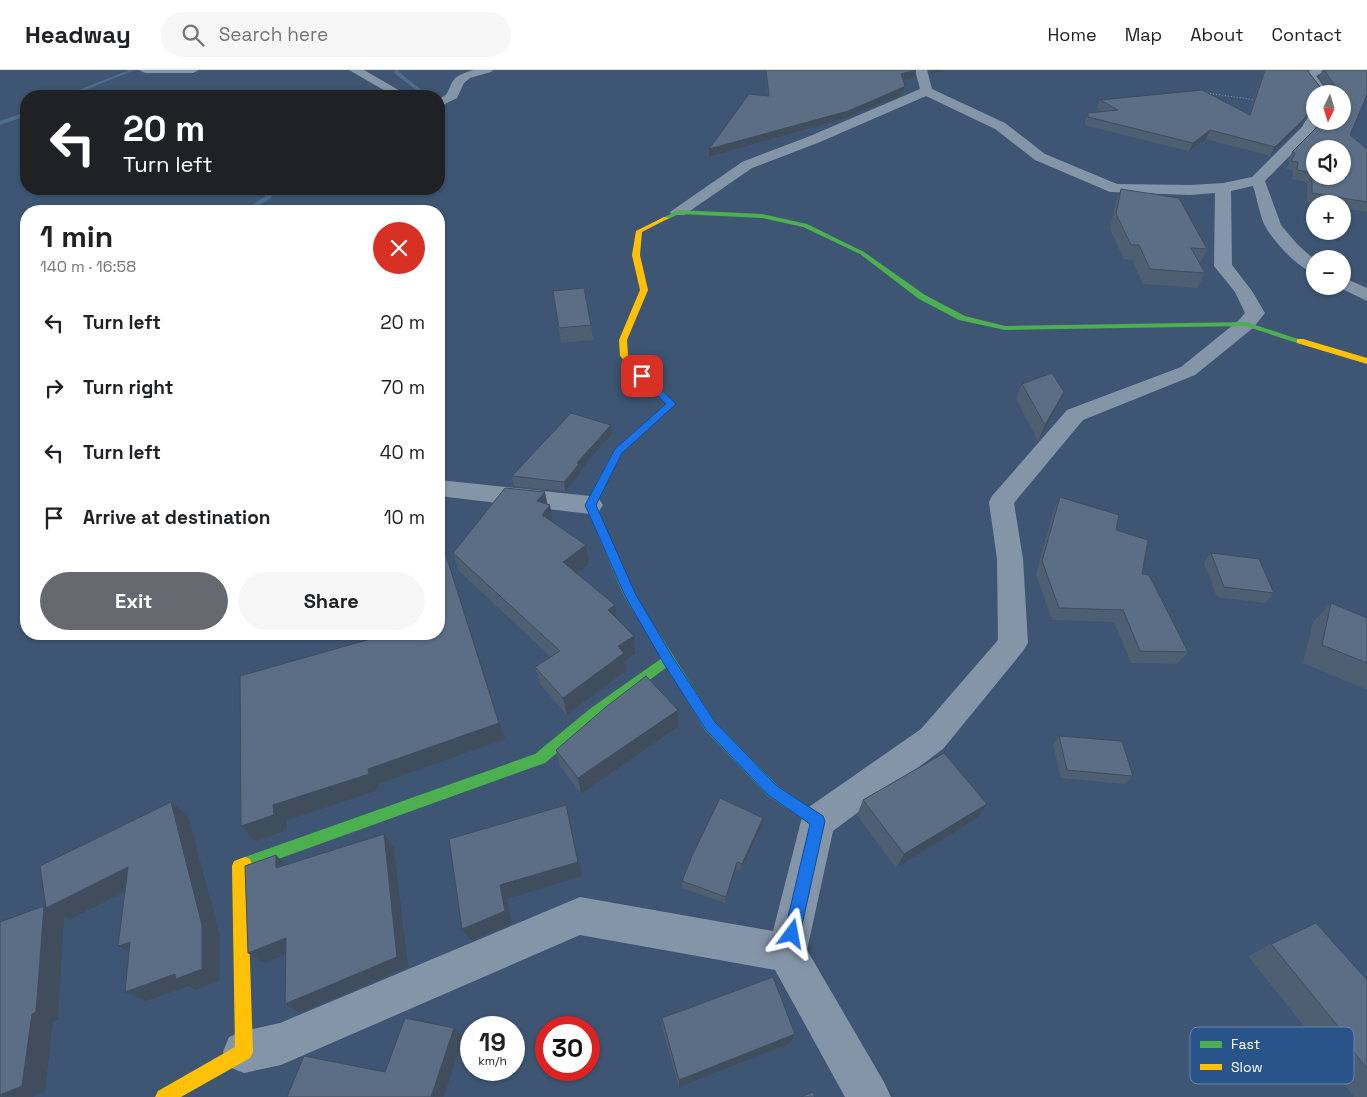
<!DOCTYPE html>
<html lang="en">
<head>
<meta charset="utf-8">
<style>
	:root { --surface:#fff; --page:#f6f6f6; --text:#202124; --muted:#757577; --line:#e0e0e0; --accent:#666a70 }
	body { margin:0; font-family:"Space Grotesk",sans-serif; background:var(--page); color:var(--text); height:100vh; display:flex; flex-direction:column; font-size:19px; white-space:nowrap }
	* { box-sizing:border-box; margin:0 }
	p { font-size:16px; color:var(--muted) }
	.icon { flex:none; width:28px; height:28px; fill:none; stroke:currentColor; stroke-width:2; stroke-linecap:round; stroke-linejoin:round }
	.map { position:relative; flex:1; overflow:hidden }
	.sheet { position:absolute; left:20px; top:135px; width:425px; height:435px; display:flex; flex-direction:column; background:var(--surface); border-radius:20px; box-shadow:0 1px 4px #0004 }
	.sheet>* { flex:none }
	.hud { position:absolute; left:20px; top:20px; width:425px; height:105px; border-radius:20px; box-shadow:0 1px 4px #0004; background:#202124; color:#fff; overflow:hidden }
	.needle { width:32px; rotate:184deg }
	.buttons { position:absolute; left:1306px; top:15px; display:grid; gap:10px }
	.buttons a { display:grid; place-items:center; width:45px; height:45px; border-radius:50%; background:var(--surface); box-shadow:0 1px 4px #0004; font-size:25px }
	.speed { position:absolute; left:460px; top:946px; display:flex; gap:10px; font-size:25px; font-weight:700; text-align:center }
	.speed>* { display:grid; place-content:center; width:65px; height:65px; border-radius:50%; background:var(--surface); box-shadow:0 1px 4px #0004; line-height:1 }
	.speed small { font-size:12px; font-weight:400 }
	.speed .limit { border:8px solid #d22; background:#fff; color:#111 }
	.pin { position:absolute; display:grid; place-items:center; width:42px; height:42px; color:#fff; margin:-21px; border-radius:10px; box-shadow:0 2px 8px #0006 }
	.me { position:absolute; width:55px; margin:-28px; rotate:13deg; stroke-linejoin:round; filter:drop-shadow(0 0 4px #0008) }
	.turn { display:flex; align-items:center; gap:18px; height:105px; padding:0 20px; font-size:22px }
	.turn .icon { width:65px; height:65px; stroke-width:2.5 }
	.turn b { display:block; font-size:35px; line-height:42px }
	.round { display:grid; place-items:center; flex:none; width:52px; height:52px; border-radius:26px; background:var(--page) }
	.headline { display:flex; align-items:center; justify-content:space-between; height:85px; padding:0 20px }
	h1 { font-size:30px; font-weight:700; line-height:38px }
	.button { display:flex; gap:10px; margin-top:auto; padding:10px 20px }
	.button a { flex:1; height:58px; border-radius:30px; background:var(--accent); color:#fff; font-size:20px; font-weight:700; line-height:58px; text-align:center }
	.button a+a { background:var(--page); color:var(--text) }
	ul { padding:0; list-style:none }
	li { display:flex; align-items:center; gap:15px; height:65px; padding:0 20px }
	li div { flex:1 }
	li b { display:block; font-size:19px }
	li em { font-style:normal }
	header { display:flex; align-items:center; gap:30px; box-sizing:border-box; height:70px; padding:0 25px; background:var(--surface); border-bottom:1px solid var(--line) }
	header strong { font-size:24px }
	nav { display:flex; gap:28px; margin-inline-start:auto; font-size:18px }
	.search { width:350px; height:45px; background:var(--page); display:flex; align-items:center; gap:12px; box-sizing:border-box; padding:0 18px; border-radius:28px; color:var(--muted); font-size:19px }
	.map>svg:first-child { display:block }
</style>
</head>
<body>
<header>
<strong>Headway</strong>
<div class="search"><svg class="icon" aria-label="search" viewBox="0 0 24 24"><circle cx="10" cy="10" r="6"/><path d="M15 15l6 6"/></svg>Search here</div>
<nav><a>Home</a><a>Map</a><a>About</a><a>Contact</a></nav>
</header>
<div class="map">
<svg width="1367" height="1027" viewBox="0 0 1367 1027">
	<rect width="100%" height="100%" fill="#3e5673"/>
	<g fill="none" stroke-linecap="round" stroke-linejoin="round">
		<!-- stream -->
		<g fill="#4e6d91" fill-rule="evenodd">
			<path d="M129 0H135L70 26H64Z"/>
			<path d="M395 0H399V2L429 26H424L394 3Z"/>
			<path d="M26 42V46L0 55V51Z"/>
			<path d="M268 119H274L271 128 249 141H242L266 126Z"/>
		</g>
		<!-- path -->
		<path stroke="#8595a8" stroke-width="1" stroke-dasharray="1 2" stroke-linecap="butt" d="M1207 23 1256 30"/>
		<!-- street -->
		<g fill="#8595a8" fill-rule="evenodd">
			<path d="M139 0H199L193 3H145Z"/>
			<path d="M349 0H364L409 26H394Z"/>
			<path d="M474 0H493L491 2 470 8 464 13 457 28 439 37V29C451 23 447 20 453 11 458 4 467 2 474 0Z"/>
			<path d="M915 0H927L932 19 1005 53 1045 84 1117 114 1190 115 1223 113 1252 107 1302 57 1310 43 1315 42V51H1319L1313 62 1265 111 1281 155 1298 175 1315 190V203C1298 199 1272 170 1264 154 1259 142 1257 128 1253 116L1231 121 1232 195 1252 221 1265 243 1253 258 1195 305 1083 350 1014 433 1023 489 1028 573 1023 581 943 679 833 761 807 880 884 1012 891 1027H845L775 900 580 865 281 995 244 1003 229 997 223 982 229 967 244 961 280 953 580 827 773 861 801 751 806 739 921 659 998 570 997 489 989 432 992 426 1067 340 1181 297 1239 250 1245 243 1235 222 1214 196 1215 123 1190 125 1110 122 1035 90 995 59 926 26 820 72 752 98 684 145H672L670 142 742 92 810 66 920 19Z"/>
			<path d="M1311 0H1327L1316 6 1329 24H1317L1303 5Z"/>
			<path d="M1342 207 1367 218V231L1336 216H1342Z"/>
			<path d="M439 410 590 426 599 429 603 435 599 441 590 444 439 426Z"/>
		</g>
		<!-- fast -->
		<g fill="#4caf50" fill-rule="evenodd">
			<path d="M678 140 762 144 807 154 864 182 925 225 965 246 1005 256 1246 252 1304 271 1297 273 1245 256 1005 260 959 250 919 229 860 184 803 157 762 148 679 144 666 150 663 148Z"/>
			<path d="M609 396 614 399 595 435 635 525 715 652 778 716 823 746 825 751 823 756 818 758 813 756 768 726 705 660 667 597 601 646 545 693 245 801 240 799 238 794 240 789 245 787 535 684 591 638 662 588 624 526 585 435 604 399Z"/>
		</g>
		<!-- slow -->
		<g fill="#ffc107" fill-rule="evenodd">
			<path d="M664 147 669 148 642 162 640 185 648 220 627 270 628 285 675 334 622 383 612 401 609 402 604 399 615 379 666 334 620 286 619 270 640 220 632 185 636 161Z"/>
			<path d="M1297 269H1303L1367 288V294L1297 273Z"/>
			<path d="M245 787 250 789 252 794 250 799 247 801 253 982 250 988 181 1027H155L158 1021 235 977 232 796 234 791Z"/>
		</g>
	</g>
	<!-- wall -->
	<g fill="#4e5f72">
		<path d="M765 0H916L915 6 911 9 903 11 905 15 902 25 846 48 709 87V79L768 26Z"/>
		<path d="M1264 0H1307L1321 18 1326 17 1319 7 1322 0H1367L1350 65 1367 79V142L1342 138V134H1318L1307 132V112L1292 109 1293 101 1286 99 1290 91H1288L1292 82 1319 55 1321 51H1342L1315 24V41L1308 42 1300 56 1270 86 1206 69 1189 81 1085 55V51L1088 43 1102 41 1097 38 1100 30 1249 44Z"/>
		<path d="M1121 119 1207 179 1200 193 1205 203 1197 218 1143 214 1132 190 1124 189 1110 159 1116 133Z"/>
		<path d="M553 221 591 255 593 270 561 273Z"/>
		<path d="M1022 314 1064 322 1057 337 1038 371 1016 329Z"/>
		<path d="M611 355 612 364 580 401V404L565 421 514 416 512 406Z"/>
		<path d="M1060 427 1116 460 1188 582 1177 594 1131 593 1114 552 1052 550 1036 504 1054 440Z"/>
		<path d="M547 434 553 452 586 475 589 494 576 503 617 549 635 584 625 591 626 601 567 645 540 614 535 597 551 587 459 501 453 483Z"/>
		<path d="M1211 483 1274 523 1265 533 1217 527 1204 493Z"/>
		<path d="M1331 533 1367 548V620L1303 593 1313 552Z"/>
		<path d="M678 657 581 724 560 696 556 680Z"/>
		<path d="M1059 666 1133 706 1125 714 1061 708 1053 675Z"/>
		<path d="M863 730 976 749 896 798 857 745Z"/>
		<path d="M763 748 762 756 740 801 736 799 725 833 682 818V811Z"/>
		<path d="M1271 874 1367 910V1027H1354L1319 982 1323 980 1248 886Z"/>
		<path d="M662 948 795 964 791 973 679 1017 662 957Z"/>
	</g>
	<!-- shaded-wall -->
	<g fill="#404d5d">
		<path d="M914 0H916L915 6 911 9 900 11 901 4Z"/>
		<path d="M931 0H947L930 4Z"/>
		<path d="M905 15 902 25 846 48 709 87V79Z"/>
		<path d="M1313 34H1315V41L1308 42 1300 56 1270 86 1275 77Z"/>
		<path d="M1210 60 1206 69 1189 81 1193 73Z"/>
		<path d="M1064 322 1057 337 1038 371 1045 355Z"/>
		<path d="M611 355 612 364 580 401V404L565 421 564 412 577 393Z"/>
		<path d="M545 422 548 437 550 435 553 453 546 463 537 431Z"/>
		<path d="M586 475 589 494 566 511 563 492Z"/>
		<path d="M444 479 505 669 378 714 379 720 287 750V760L256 771 241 756 273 735 368 699Z"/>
		<path d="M615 535 617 553 608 540Z"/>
		<path d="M634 566 635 584 625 591 626 601 567 645 563 628 618 576Z"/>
		<path d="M678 640V657L581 724 578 708Z"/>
		<path d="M171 732 188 746 220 866V910L195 920 189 916 146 931 125 922 175 904Z"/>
		<path d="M987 734 976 749 896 798 904 784Z"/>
		<path d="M566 735 582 806 507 829 512 854 471 871 462 859Z"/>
		<path d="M763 748 762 756 740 801 742 794Z"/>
		<path d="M384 764 394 778 408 897 300 943 285 934Z"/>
		<path d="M276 785 289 798H276Z"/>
		<path d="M737 792 736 799 725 833 726 827Z"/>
		<path d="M128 797 147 810 69 850 64 847 58 950 53 951 45 1021 32 1027H0L44 836 48 838Z"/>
		<path d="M286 868 300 879 263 893 248 883Z"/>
		<path d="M130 872 139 887 118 876Z"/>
		<path d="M454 958 463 967 444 1027H431Z"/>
		<path d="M795 964 791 973 679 1017V1010Z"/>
	</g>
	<!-- building -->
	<g fill="#5b6e85" stroke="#404d5d" fill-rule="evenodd">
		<path d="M766 0H914L912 1 901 4 905 15 904 17 848 41 709 79 749 24 769 26Z"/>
		<path d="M1265 0H1307L1321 18 1335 16 1324 0H1367V25L1350 65 1367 79V132L1312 123V103L1297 100 1298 92 1291 91 1295 83 1292 82 1319 55 1321 51H1342V24H1315V34H1313L1305 48 1275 77 1210 60 1193 73 1088 47V43L1118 40 1100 30 1202 20 1250 45ZM1315 79H1342V106H1315Z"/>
		<path d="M1121 119 1179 128 1207 179 1191 178 1205 203 1150 199 1139 175H1131L1116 144Z"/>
		<path d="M584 218 591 255 559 258 553 221Z"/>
		<path d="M1052 303 1064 322 1045 355 1022 314Z"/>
		<path d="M571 343 611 355 577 393 579 394 564 412 512 406Z"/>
		<path d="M505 418 545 422 537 431 550 435 542 445 586 475 563 492 615 535 608 540 634 566 618 576 624 583 563 628 535 597 560 581 453 483Z"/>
		<path d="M1060 427 1119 445 1116 460 1148 470 1142 504 1149 505 1188 582 1140 581 1123 540 1059 538 1042 491Z"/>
		<path d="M444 479 499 653 368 699 369 704 273 735 274 745 241 756 240 606 388 564H439V481Z"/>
		<path d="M1211 483 1259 489 1274 523 1224 517Z"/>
		<path d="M1331 533 1367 548V593L1322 575Z"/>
		<path d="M646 606 678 640 578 708 556 680 606 637Z"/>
		<path d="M1059 666 1122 671 1133 706 1067 700Z"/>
		<path d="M944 683 987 734 904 784 863 730Z"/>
		<path d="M720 728 763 748 742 794 737 792 726 827 682 811 692 786Z"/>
		<path d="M171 732 202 855V899L176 909 175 904 125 922 130 872 118 876 128 797 46 838 40 796Z"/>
		<path d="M566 735 578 792 500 815 505 841 462 859 449 769Z"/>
		<path d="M384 764 397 887 285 934 286 868 248 883 245 796 276 785V798Z"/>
		<path d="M44 836 36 942 32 944 22 1016 0 1025V852Z"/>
		<path d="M1316 853 1367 910V999L1347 973 1350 971 1271 874Z"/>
		<path d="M773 907 795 964 679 1010 662 948Z"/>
		<path d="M405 948 454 958 431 1027H287L304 986 385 1002Z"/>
		<path d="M813 1022 815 1027H801Z"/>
	</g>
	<!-- route -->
	<path fill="#1a73e8" stroke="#114b97" d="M642 303 645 304 676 334 622 383 596 435 636 525 672 586 715 652 777 716 823 746 825 751 800 864 797 870 792 872 786 870 784 864 810 754 768 725 706 660 664 594 625 526 585 435 615 379 666 334 639 308 638 306Z"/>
	<!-- legend -->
	<rect x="1190" y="957" width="164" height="57" rx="8" fill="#285489" stroke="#6887ac" stroke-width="1"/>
	<rect x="1200" y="971" width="22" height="7" fill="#4caf50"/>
	<rect x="1200" y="994" width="22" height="6" fill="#ffc107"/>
	<g font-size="14" fill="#fff">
		<text x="1231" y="979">Fast</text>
		<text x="1231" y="1002">Slow</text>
	</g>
</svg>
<div class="buttons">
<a><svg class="needle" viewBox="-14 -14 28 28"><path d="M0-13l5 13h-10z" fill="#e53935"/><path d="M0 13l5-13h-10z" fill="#757577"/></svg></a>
<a><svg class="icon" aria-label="sound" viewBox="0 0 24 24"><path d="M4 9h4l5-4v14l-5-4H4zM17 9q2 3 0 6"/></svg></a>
<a>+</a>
<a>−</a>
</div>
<div class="speed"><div>19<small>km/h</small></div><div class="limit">30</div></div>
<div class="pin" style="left:642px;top:306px;background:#d93025"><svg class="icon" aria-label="arrive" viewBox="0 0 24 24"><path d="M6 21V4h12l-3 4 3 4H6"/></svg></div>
<svg class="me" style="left:792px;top:864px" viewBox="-20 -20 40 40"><path d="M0-17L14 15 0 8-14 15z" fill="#1a73e8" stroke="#fff" stroke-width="4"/></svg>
<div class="hud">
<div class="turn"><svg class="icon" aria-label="left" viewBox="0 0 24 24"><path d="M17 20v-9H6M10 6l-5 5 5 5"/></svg><div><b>20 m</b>Turn left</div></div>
</div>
<section class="sheet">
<div class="headline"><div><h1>1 min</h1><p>140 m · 16:58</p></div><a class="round" style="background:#d93025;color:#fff"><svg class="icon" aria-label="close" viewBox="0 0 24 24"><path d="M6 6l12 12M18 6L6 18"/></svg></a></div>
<ul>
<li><svg class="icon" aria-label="left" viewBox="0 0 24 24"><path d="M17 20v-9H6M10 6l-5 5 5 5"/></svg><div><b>Turn left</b></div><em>20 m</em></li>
<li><svg class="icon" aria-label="right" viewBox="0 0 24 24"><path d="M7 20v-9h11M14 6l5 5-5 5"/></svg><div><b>Turn right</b></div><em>70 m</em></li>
<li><svg class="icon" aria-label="left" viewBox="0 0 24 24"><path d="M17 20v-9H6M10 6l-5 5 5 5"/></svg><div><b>Turn left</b></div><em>40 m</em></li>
<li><svg class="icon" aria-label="arrive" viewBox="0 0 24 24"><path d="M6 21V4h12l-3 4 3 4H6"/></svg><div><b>Arrive at destination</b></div><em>10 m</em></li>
</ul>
<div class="button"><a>Exit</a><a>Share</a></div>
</section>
</div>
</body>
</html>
